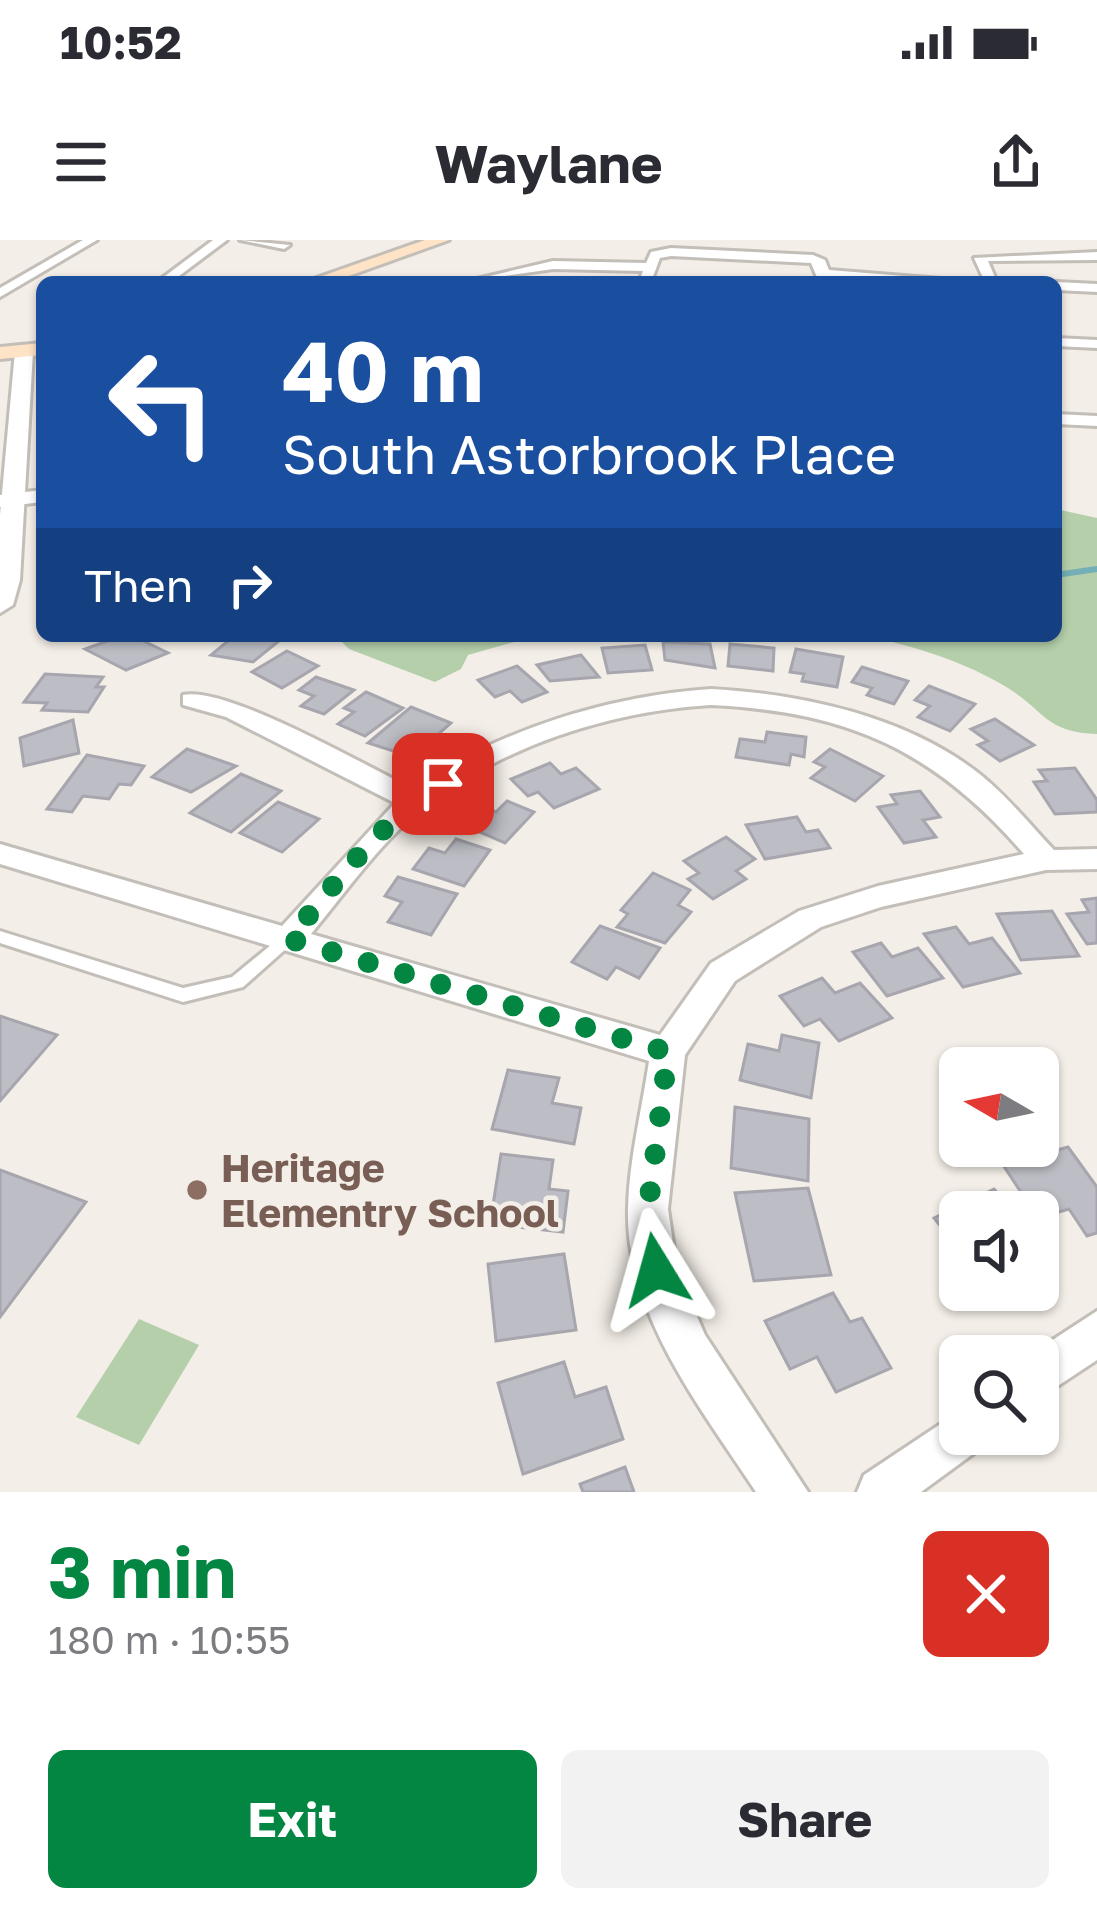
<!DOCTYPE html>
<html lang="en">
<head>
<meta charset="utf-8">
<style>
	:root { --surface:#fff; --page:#f2f2f3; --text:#2b2b33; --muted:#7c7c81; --accent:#038641 }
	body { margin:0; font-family:"Golos Text",sans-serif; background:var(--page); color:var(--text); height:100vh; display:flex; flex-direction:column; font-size:45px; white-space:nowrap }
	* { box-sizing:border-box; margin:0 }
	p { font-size:39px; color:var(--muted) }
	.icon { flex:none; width:66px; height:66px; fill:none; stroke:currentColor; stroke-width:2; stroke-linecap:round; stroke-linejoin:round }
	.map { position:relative; height:1252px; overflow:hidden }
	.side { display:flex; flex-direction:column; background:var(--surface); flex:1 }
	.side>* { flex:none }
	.banner { position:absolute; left:36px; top:36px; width:1026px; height:366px; border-radius:18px; box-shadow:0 3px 9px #0004; background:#1a4fa0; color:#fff; overflow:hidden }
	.needle { width:78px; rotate:279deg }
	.tools { position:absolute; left:939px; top:807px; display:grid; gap:24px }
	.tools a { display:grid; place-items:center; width:120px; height:120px; border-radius:18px; background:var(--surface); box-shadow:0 3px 9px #0004; font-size:60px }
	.pin { position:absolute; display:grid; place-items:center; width:102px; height:102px; color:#fff; margin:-51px; border-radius:24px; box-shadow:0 6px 18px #0006 }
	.me { position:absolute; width:132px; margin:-66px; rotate:352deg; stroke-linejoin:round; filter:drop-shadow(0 0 9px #0008) }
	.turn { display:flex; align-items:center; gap:42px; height:252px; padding:0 48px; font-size:54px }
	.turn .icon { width:156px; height:156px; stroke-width:2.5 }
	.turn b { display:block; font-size:84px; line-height:102px }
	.then { display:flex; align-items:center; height:114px; padding:0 48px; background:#0003; gap:24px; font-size:45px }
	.round { display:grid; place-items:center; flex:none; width:126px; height:126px; border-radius:18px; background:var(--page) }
	.summary { display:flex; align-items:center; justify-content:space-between; height:204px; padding:0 48px }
	h1 { font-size:72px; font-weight:700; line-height:90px; color:var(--accent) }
	.action { display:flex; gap:24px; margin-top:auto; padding:24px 48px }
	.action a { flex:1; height:138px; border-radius:18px; background:var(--accent); color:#fff; font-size:48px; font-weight:700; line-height:138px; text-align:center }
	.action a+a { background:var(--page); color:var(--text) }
	.status { display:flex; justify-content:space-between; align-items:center; height:84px; padding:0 60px; background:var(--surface); direction:ltr }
	.status svg { height:33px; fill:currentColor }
	header { display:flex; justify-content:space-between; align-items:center; height:156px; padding:0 48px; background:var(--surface); font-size:54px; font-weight:700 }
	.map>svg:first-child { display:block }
</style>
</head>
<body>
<div class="status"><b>10:52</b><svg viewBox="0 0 49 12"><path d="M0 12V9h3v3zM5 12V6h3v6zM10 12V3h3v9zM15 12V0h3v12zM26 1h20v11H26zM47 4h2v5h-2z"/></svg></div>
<header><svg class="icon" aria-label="menu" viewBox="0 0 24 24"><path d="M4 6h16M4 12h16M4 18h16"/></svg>Waylane<svg class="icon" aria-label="share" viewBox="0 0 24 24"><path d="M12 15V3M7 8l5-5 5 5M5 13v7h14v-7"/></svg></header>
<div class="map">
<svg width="1097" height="1252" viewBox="0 0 1097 1252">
	<rect width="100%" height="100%" fill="#f3eee7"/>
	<!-- green -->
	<g fill="#b4cfaa">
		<path d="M1056 269 1097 278V494C1046 492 1047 473 1008 448 966 422 914 406 866 396H1056Z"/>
		<path d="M336 396H535L468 415 461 429 435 442 349 409Z"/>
		<path d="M139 1079 199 1105 139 1205 76 1177Z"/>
	</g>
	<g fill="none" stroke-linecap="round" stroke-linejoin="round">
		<!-- stream -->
		<path stroke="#74afb6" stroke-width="6" d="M1056 335 1097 329"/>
	</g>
	<!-- building -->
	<g fill="#bdbdc5" stroke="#a7a6ae" stroke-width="3">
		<path d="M121 396H133L168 413 126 430 85 409Z"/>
		<path d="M234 396H267L280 400 253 422 211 415Z"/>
		<path d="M663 402 710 404 715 428 665 420Z"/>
		<path d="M730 404 774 408 773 431 728 426Z"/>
		<path d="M645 405 652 430 608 433 602 408Z"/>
		<path d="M796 409 843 417 837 447 802 441 804 434 790 432Z"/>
		<path d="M287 411 318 426 282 448 252 432Z"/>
		<path d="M581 415 599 437 550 441 537 425Z"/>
		<path d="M517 426 547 452 522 462 510 451 495 457 478 440Z"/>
		<path d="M862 427 908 441 894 464 867 455 872 448 852 442Z"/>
		<path d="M45 434 103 437 96 447H104L88 472 42 470 47 463 24 462Z"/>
		<path d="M316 437 354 450 324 474 301 466 314 456 299 450Z"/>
		<path d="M929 446 975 464 950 491 918 477 930 466 915 460Z"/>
		<path d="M366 452 403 468 365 496 338 484 354 472 344 468Z"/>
		<path d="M411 467 451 483 412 517 368 503Z"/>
		<path d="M995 479 1034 505 1000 521 978 505 988 501 971 489Z"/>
		<path d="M73 480 79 513 24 526 20 498Z"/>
		<path d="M767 492 806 497 804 517 791 514 789 525 736 517 740 499 765 502Z"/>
		<path d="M187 509 236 526 191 552 152 537Z"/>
		<path d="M830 509 883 536 855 561 811 538 825 527 814 522Z"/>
		<path d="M87 515 144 526 131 545 119 544 109 559 83 556 72 572 47 569Z"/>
		<path d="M550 523 561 534 576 528 599 549 554 568 538 552 528 556 511 539Z"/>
		<path d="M1075 528 1097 560V572L1055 574 1034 542 1047 541 1039 530Z"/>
		<path d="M241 534 281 551 231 592 190 573Z"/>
		<path d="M920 551 940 577 923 580 936 597 904 603 878 567 897 564 891 555Z"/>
		<path d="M507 561 534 572 505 603 459 583 478 565 496 572Z"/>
		<path d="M278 562 319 579 282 612 240 593Z"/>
		<path d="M797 577 806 592 818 590 830 608 765 619 746 585Z"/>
		<path d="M726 597 755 619 736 631 746 639 713 659 688 639 699 633 684 621Z"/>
		<path d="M456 599 490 610 464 646 413 629 429 608 445 613Z"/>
		<path d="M653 633 690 650 678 665 691 672 665 703 617 687 628 674 621 670Z"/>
		<path d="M398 637 457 654 431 695 388 682 402 662 385 656Z"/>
		<path d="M1097 658V703L1087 704 1067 674 1089 672 1082 660Z"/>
		<path d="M1052 671 1079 716 1021 720 997 674Z"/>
		<path d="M600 686 660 708 639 738 616 727 607 739 572 722Z"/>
		<path d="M956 687 969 704 992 698 1020 733 963 747 924 694Z"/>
		<path d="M881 703 892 717 918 708 943 738 887 756 853 712Z"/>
		<path d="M822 738 835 753 860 743 892 778 839 801 820 779 804 786 780 756Z"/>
		<path d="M0 776 57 795 0 861Z"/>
		<path d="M782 795 819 803 811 858 740 840 748 804 779 811Z"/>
		<path d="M508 830 559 838 552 863 581 868 574 904 492 889Z"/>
		<path d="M735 867 809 879 808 941 731 928Z"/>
		<path d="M1068 907 1097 947V993L1087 996 1069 969 1038 978 1003 925Z"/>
		<path d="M501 914 553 920 549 949 568 951 563 992 490 984Z"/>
		<path d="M0 930 86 962 0 1077Z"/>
		<path d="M808 948 831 1035 754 1041 735 953Z"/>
		<path d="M994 949 1013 972H960V1011L934 978Z"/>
		<path d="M564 1014 576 1090 496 1101 488 1024Z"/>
		<path d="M833 1053 850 1082 862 1078 891 1128 836 1152 817 1117 790 1129 765 1081Z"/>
		<path d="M564 1122 575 1157 606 1147 623 1199 523 1234 498 1143Z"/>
		<path d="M625 1227 634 1252H583L580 1244Z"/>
	</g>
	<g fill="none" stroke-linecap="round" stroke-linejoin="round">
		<!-- service casing -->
		<g stroke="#c3beb7" stroke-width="6">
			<path id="service" d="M0 691 183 748 232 737 283 695H295L297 699 243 747 183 762 0 703Z"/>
		</g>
		<!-- minor casing -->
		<g stroke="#c3beb7" stroke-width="6">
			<g id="minor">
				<path d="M83 0H97L0 57V48Z"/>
				<path d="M213 0H227L171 42H157Z"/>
				<path d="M240 0 290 5 284 9Z"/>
				<path d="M671 8 813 15 825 20 829 30 979 42 831 38V42H819L811 23 671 16 660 18 651 42H639L643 31 553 29 464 42 553 21 646 23 651 12Z"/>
				<path d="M1097 12V20L988 21 997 42H985L974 18Z"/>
				<path d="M1056 42 1097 44V52L1056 50Z"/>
				<path d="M1056 98 1097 100V108L1056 106Z"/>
				<path d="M1056 174 1097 176V186L1056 184Z"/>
				<path d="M42 250V262L0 267V255Z"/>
				<path d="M711 449C803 454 909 477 982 536 1009 558 1030 585 1054 610L1097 609V629L1046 630 881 667 821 687 735 741 685 815 668 969 677 1030 705 1095 808 1252H756C701 1168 625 1074 628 968 629 920 642 869 649 821L0 624V604L282 686 395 563 226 477 183 465V455C226 445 368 527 413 549 498 490 608 456 711 449ZM711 465C849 472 934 510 1024 614L878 646 799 671 711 723 660 795 311 694C346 652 378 605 421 570 500 506 611 471 711 465Z"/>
				<path d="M1097 1071V1120L1038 1159V1116H1028Z"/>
				<path d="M960 1171V1194H983L977 1211 921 1252H857L864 1235Z"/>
			</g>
		</g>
		<!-- tertiary casing -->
		<g stroke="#c3beb7" stroke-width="6">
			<path id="tertiary" d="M24 106 33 111 20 340 13 365 0 373V275L15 111Z"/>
		</g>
		<!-- secondary casing -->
		<g stroke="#c3beb7" stroke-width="6">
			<g id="secondary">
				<path d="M425 0H449L332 42H305Z"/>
				<path d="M42 103V115L0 119V107Z"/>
			</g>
		</g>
		<!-- service -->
		<use href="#service" fill="#fff" fill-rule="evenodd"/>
		<!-- minor -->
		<use href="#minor" fill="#fff" fill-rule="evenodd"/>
		<!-- tertiary -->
		<use href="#tertiary" fill="#fff" fill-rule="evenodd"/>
		<!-- secondary -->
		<use href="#secondary" fill="#fee3c6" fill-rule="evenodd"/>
	</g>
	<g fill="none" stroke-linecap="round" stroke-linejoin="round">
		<!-- route -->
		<path stroke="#038641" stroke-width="21" stroke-dasharray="0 37.8" d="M443 544C380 580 335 645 289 699L668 812 648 969 656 1030"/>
	</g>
	<!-- markers -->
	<circle fill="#8d6e63" stroke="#f3eee7" stroke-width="4.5" cx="197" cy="950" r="12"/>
	<g text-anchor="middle" stroke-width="9" stroke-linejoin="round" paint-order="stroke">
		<!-- near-education labels -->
		<g font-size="39" font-weight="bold" fill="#785e54" stroke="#f3eee7" text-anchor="start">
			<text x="221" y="942">Heritage<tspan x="221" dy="45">Elementry School</tspan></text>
		</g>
	</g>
</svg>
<div class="tools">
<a><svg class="needle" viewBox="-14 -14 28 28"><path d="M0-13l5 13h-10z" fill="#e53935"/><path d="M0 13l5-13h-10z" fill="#7c7c81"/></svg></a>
<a><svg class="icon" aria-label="sound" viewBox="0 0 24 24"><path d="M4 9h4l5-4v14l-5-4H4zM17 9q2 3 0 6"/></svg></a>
<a><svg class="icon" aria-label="search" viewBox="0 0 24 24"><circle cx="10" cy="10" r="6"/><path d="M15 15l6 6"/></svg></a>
</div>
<div class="pin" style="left:443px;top:544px;background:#d93025"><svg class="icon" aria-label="arrive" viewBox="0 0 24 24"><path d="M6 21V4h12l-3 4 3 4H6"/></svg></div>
<svg class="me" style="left:656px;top:1030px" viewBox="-20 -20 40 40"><path d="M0-17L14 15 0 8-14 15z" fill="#038641" stroke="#fff" stroke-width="4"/></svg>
<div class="banner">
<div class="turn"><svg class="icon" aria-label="left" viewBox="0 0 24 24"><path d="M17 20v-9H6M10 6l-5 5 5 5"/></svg><div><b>40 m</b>South Astorbrook Place</div></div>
<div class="then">Then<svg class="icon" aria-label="right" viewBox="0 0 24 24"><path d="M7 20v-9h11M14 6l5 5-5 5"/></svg></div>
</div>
</div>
<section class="side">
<div class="summary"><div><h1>3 min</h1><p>180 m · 10:55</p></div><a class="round" style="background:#d93025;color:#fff"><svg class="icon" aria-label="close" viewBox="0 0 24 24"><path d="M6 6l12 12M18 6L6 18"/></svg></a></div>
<div class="action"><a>Exit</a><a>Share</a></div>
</section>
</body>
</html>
